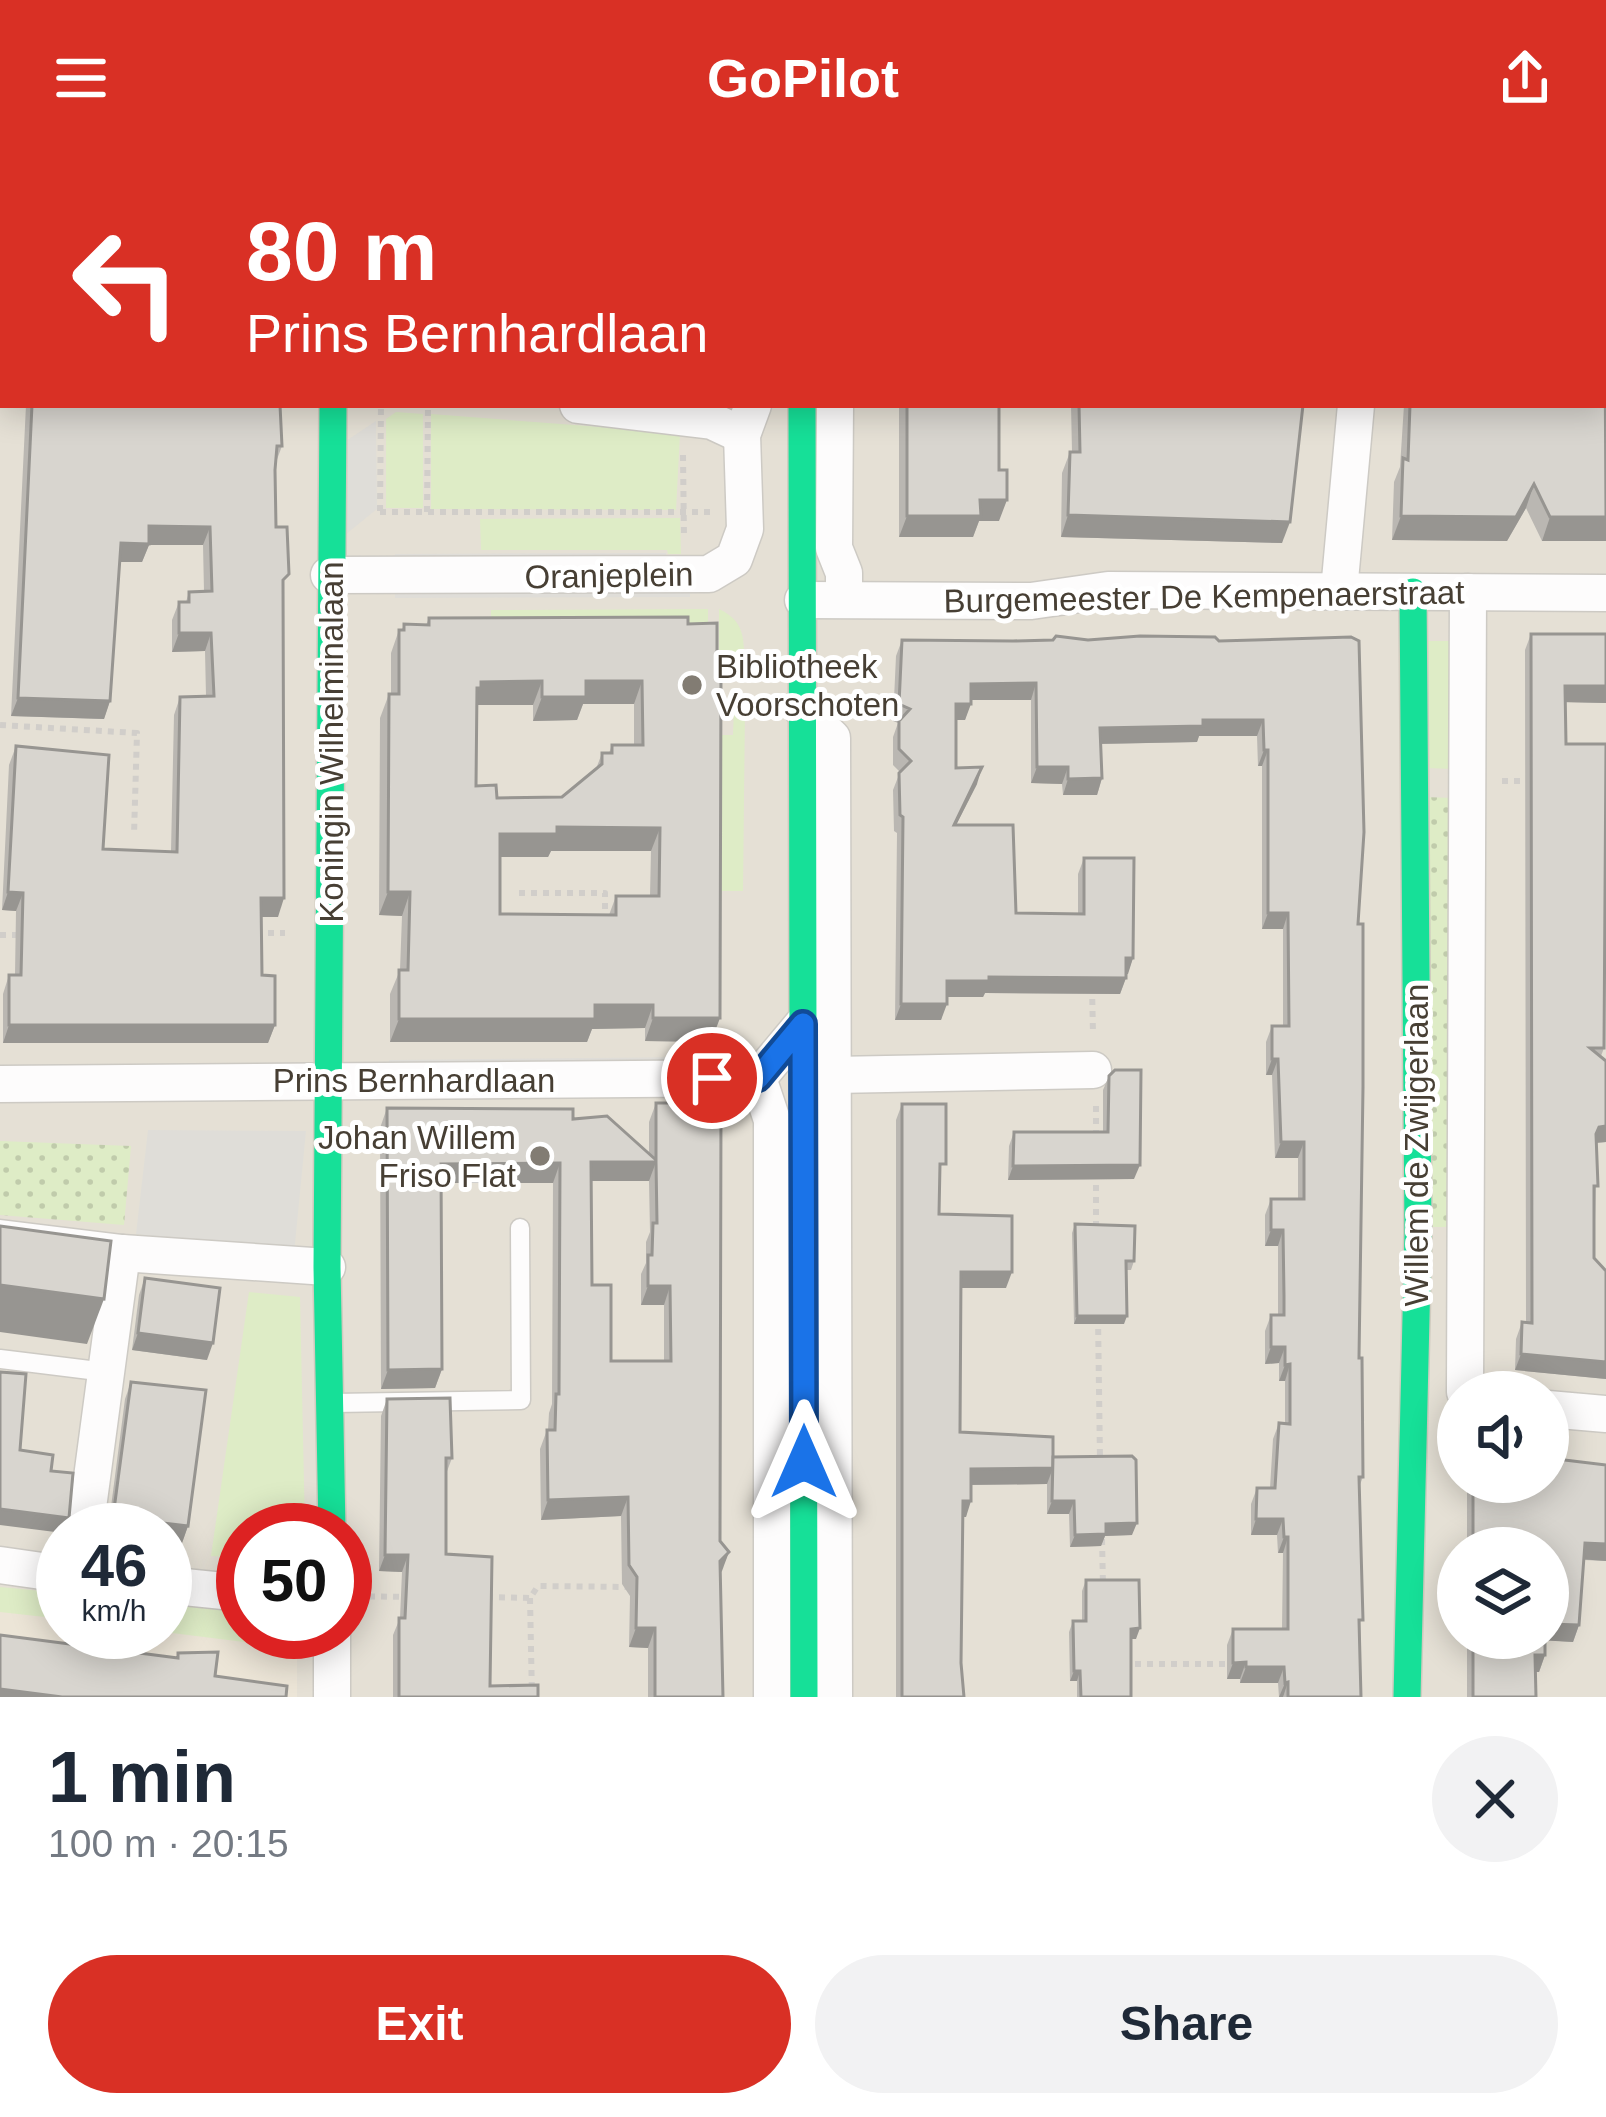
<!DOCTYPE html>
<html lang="en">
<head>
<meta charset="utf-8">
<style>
	:root { --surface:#fff; --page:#f2f2f3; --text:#1f2937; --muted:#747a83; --accent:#d93025 }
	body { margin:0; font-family:Arial,sans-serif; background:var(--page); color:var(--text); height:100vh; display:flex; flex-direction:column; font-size:45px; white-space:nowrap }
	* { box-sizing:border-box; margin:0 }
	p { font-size:39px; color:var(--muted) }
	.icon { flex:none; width:66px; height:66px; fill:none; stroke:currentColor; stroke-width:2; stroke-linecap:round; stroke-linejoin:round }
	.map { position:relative; height:1541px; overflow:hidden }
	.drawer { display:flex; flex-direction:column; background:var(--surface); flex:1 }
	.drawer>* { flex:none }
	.banner { position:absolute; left:0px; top:0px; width:1608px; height:252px; box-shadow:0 6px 30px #0003; background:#d93025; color:#fff; overflow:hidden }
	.controls { position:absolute; left:1437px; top:1215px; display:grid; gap:24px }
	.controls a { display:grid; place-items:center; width:132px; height:132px; border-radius:50%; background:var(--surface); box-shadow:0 6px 30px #0003; font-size:60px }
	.speed { position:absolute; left:36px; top:1347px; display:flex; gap:24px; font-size:60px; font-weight:700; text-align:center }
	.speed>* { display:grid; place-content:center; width:156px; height:156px; border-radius:50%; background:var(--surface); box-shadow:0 6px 30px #0003; line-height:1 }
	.speed small { font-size:30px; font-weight:400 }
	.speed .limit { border:18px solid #d22; background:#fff; color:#111 }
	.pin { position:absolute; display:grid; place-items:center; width:102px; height:102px; color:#fff; margin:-51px; border:6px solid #fff; border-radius:50%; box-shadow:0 3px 12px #0007 }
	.me { position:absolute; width:132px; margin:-66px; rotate:0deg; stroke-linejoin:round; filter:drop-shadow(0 0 9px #0008) }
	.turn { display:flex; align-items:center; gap:42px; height:252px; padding:0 48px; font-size:54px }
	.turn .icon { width:156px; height:156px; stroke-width:2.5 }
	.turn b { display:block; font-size:84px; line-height:102px }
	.round { display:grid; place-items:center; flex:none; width:126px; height:126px; border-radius:63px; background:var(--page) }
	.headline { display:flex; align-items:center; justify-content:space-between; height:204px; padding:0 48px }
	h1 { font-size:72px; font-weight:600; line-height:90px }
	.cta { display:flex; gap:24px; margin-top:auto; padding:24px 48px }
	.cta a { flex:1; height:138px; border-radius:72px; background:var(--accent); color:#fff; font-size:48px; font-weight:600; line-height:138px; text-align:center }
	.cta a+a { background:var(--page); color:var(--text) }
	header { display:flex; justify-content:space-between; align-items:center; height:156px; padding:0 48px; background:var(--accent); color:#fff; font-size:54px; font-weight:600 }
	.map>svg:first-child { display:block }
</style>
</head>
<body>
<header><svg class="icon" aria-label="menu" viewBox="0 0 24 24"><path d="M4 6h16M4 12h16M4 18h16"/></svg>GoPilot<svg class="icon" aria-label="share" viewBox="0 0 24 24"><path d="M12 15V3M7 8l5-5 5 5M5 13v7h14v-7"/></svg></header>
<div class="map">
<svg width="1606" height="1541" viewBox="0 0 1606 1541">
	<defs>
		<pattern id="park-dots" width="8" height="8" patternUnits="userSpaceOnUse" patternTransform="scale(3)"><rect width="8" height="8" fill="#deecc6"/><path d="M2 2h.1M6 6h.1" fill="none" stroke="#c0cbab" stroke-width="1.8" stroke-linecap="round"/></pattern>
	</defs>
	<rect width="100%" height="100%" fill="#f0eee8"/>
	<!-- residential -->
	<path fill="#e5e0d5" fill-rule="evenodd" d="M0 0H1606V1541H0ZM3 3H1605V249H3ZM1458 1236H1548V1326H1458ZM63 1374H165V1476H63ZM243 1374H345V1476H243ZM1458 1392H1548V1482H1458Z"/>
	<!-- education -->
	<path fill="#ece5d7" d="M0 1438 63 1443V1476H291L297 1483V1541H0Z"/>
	<!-- grass -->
	<g fill="#deecc6">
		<path d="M396 256 423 258V352H386V263Z"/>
		<path d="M431 258 680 277 676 354 431 353Z"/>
		<path d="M680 362 681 398H668L667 394H481L480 363Z"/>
		<path d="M708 453V489L491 484V454Z"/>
		<path d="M719 453C744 465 744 481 744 506L719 505Z"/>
		<path d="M1427 485H1453L1452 613 1427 612Z"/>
		<path d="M734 549H745L743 735H674L718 579H733Z"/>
		<path d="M249 1136 300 1141 305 1374H243V1402L211 1400Z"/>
		<path d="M0 1431 63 1437V1463L0 1456Z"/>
		<path d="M165 1447 243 1455V1476H290L293 1492 164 1476Z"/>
	</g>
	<!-- park -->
	<g fill="url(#park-dots)">
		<path d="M1423 641 1454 642V1071H1426Z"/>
		<path d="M0 985 131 990 124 1069 0 1059Z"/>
	</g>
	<!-- parking -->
	<g fill="#dfddd8">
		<path d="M376 265 377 353 346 378V285Z"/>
		<path d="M666 397V406L395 408V398Z"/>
		<path d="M690 430V441L395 442V432Z"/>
		<path d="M698 901 697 912 390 913 389 904Z"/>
		<path d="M148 974 306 975 294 1098 136 1078Z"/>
	</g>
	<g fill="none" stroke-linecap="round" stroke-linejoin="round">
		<!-- lane casing -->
		<g stroke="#cdcac4" stroke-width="21">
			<g id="lane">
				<path d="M1605 164H1606"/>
				<path d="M0 1203 106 1216"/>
				<path d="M334 1247 521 1244 520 1072"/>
			</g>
		</g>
		<!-- street casing -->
		<g stroke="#cdcac4" stroke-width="39">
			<g id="street">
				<path d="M345 3V0"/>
				<path d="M1378 3V0"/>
				<path d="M578 249 712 265 742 279"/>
				<path d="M835 249 834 392 844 417V443"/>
				<path d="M329 419 709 418 734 403 745 373 742 279 753 249"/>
				<path d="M1339 435 1356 249"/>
				<path d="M803 444 1031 445 1108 434 1606 437"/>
				<path d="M802 553 832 582 834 1541"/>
				<path d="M834 919 1093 914"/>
				<path d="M758 922 772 964V1541"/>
				<path d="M0 928 758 922 803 868"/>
				<path d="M0 1082 122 1097 327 1111"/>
				<path d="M1465 1236 1468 436"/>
				<path d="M1548 1253 1606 1258"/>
				<path d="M85 1374 122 1097"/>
				<path d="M0 1409 63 1418"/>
				<path d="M165 1429 243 1437"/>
				<path d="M332 1541V1476"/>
			</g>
		</g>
		<!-- fast casing -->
		<g stroke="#d0cbbf" stroke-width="30">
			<g id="fast">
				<path d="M778 0V3"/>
				<path d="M818 0V3"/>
				<path d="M802 249 804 1541"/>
				<path d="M332 1374 327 1111 333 249"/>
				<path d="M1407 1541 1418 1077 1413 436"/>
			</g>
		</g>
		<!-- path -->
		<g stroke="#d1ceca" stroke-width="6" stroke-dasharray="6 6" stroke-linecap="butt">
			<path d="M683 299 684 381"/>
			<path d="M380 355 381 249"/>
			<path d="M380 356H713"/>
			<path d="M427 356 428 249"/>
			<path d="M715 522H759"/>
			<path d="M0 569 137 577 134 679"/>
			<path d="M1502 625H1530"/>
			<path d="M519 737H605V766"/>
			<path d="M256 777H285"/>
			<path d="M0 779H21"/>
			<path d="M1092 831 1093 878"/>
			<path d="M1096 980V945"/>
			<path d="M1096 1017V1076"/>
			<path d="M1098 1161 1100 1304"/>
			<path d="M1102 1383 1103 1430"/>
			<path d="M345 1440 408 1441"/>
			<path d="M487 1441 530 1442 538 1430 630 1431"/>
			<path d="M530 1442 532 1541"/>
			<path d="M1123 1508H1230"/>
		</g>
		<!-- lane -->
		<use href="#lane" stroke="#fdfcfc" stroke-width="18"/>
		<!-- street -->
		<use href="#street" stroke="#fdfcfc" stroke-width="36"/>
		<!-- fast -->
		<use href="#fast" stroke="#16e098" stroke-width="27"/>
	</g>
	<!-- wall -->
	<g fill="#bab7b2" fill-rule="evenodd">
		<path d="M1606 187V385H1542L1526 352 1507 385 1392 384 1394 326 1400 311 1404 249H1605Z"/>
		<path d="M26 249H280L282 290 276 306V371L283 434 278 761H261L262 819 275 869 268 887H3V838L9 819H15L16 755 2 754 9 609 16 590 103 693 171 695 174 559 180 541 206 540 205 495 172 496V464L179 446H186L189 436 204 435 203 389H149L142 406H119L110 545 104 563 11 560Z"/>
		<path d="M899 249H999V365H979L973 381H899Z"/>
		<path d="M1071 249H1303L1282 387 1061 381 1062 317 1070 296H1072Z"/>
		<path d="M688 461 711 886 645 885V872L592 873 587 886H390V838L400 814 402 760 379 759 380 562 389 538H391V497L399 474H402L404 468 426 469 429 462ZM583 548H634V589H612L609 597H602L596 613 562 641 497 642 476 630 477 549H533V565L577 564ZM551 695H651L650 740H616L609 759 500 758V701H548Z"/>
		<path d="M1531 478H1606V547L1565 546 1566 588 1604 892 1601 900 1606 905V986L1597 987 1594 1102 1606 1115V1223L1515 1214 1516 1183 1522 1166 1526 1167 1525 494Z"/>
		<path d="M1351 481 1358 768 1359 1202 1363 1321 1359 1331 1361 1541H1279L1278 1527H1240V1523H1227V1489L1233 1473H1282L1283 1397H1278L1277 1379H1251V1348L1257 1332H1270L1273 1283 1279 1267H1285V1225H1279V1207L1265 1208V1175L1271 1159H1278V1090H1265V1059L1271 1043H1298V1002H1275L1272 919H1266V886L1272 870H1283V773H1262V610H1258L1257 580H1199L1197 586 1101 588 1102 622 1097 639H1063L1062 628 1031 627V544H971L965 564H956V612L977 628 956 669 1016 757 1078 758V718L1084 702 1133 802 1120 838 985 837 983 841H947L941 864H895L897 677 894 675 893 634 900 616 893 609V581L898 567 893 565 896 500 902 484 1219 485Z"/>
		<path d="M1109 920 1134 1023 1008 1024 1009 990 1014 976H1103V934Z"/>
		<path d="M656 947 720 1385 729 1396 720 1417 723 1541H648V1492L629 1491 630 1440 622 1428 621 1360 541 1364 540 1293 547 1274H548L549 1257 552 1248 553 1027H442V1213L435 1232 381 1233 380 972 387 952 573 963 649 998V966ZM591 1025H649L650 1076 646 1086V1107L641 1118V1149H664V1205H611L592 1129Z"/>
		<path d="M902 948 940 1025 939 1058 1006 1132H961L960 1276 1053 1301 1132 1379 1105 1380 1101 1390 1070 1391 1069 1358H1047V1328L971 1329 966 1361H963L961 1507 964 1541H896V964Z"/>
		<path d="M1075 1068 1134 1105 1131 1114H1126L1124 1168H1074L1072 1077Z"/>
		<path d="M145 1122 207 1204 132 1194 139 1139Z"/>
		<path d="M131 1226 188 1370 182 1387 165 1385V1374H108L125 1243Z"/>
		<path d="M387 1243 452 1302 446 1318V1398L490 1530 538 1541H393V1479L400 1462 402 1416 379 1415 381 1260Z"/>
		<path d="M1606 1309V1405L1584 1404 1579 1469 1573 1486 1545 1484V1499L1539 1516H1535V1541H1467V1482H1548V1392H1467V1326H1548Z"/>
		<path d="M1086 1424 1136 1483H1131V1541H1077V1525H1070L1069 1476 1073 1465H1082V1435Z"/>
	</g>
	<!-- shaded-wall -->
	<g fill="#979591">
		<path d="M1534 328 1526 352 1507 385 1392 384 1401 360Z"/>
		<path d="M980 344H1007L999 365H979L973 381H899L907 360Z"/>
		<path d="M1068 359 1290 366 1282 387 1061 381Z"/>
		<path d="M1550 361H1606V385H1542Z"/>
		<path d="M149 370 210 371 203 389H149L142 406H114L121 387Z"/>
		<path d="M179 477H211L205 495 172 496Z"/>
		<path d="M542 525 533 549H475L468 556 481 526Z"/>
		<path d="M586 525H642L634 548H583L577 564 533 565 542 541Z"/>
		<path d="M1036 527 1031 544H965L971 528Z"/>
		<path d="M1565 530H1606V547L1559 546Z"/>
		<path d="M18 542 110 545 104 563 11 560Z"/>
		<path d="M956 548H971L965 564H950Z"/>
		<path d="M1203 564H1263L1257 580H1199L1197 586 1094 588 1100 572Z"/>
		<path d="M1264 594H1268L1262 610H1258Z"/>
		<path d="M982 611 977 628 948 685 954 669Z"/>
		<path d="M1037 611H1068L1062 628 1031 627Z"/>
		<path d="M1102 622 1097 639H1063L1068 623Z"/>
		<path d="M557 671 660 672 651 695H551L548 701H491L500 678Z"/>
		<path d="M8 736 23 737 16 755 2 754Z"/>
		<path d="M388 736H410L402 760 379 759Z"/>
		<path d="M261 742H284L278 761H254Z"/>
		<path d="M1268 757H1288L1283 773H1262Z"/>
		<path d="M1126 802H1133L1128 818 1121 819Z"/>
		<path d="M989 821 1126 822 1120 838 985 837 983 841H942L947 825Z"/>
		<path d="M901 848H947L941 864H895Z"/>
		<path d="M595 849H653L645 872 592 873 587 886H390L399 863Z"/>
		<path d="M653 862H720L711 886 645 885Z"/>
		<path d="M9 869H275L268 887H3Z"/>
		<path d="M1272 903H1278L1272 919H1266Z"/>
		<path d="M1606 970V986L1593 987 1599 971Z"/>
		<path d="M1281 986H1304L1298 1002H1275Z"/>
		<path d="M591 1006H656L649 1025H584Z"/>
		<path d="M560 1007 553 1027H434L441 1008Z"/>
		<path d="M1140 1009 1134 1023 1008 1024 1013 1010Z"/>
		<path d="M1271 1074H1283L1278 1090H1265Z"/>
		<path d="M961 1116H1012L1006 1132H955Z"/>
		<path d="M0 1129 104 1143 87 1188 0 1176Z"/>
		<path d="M648 1130H670L664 1149H641Z"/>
		<path d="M1077 1160H1127L1124 1168H1074Z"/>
		<path d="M138 1177 213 1187 207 1204 132 1194Z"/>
		<path d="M1271 1191H1285L1279 1207 1265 1208Z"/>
		<path d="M1521 1198 1606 1206V1223L1515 1214Z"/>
		<path d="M1290 1208 1285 1225H1279L1285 1209Z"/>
		<path d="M442 1213 435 1232 381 1233 388 1214Z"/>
		<path d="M1053 1312 1047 1328 965 1329 971 1313Z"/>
		<path d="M628 1341 621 1360 541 1364 548 1344Z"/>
		<path d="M963 1345H971L966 1361H957Z"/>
		<path d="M1052 1345H1074L1069 1358H1047Z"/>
		<path d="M0 1353 69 1362 63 1377 0 1369Z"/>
		<path d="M113 1361 188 1370 182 1387 165 1385V1374H108Z"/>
		<path d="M1256 1363H1283L1277 1379H1251Z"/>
		<path d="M1137 1367 1132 1379 1105 1380 1101 1390 1070 1391 1075 1379 1106 1368Z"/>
		<path d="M1284 1381H1288L1283 1397H1278Z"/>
		<path d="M1585 1387 1606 1388V1405L1579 1403Z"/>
		<path d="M729 1396 722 1415 713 1424 720 1405Z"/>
		<path d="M385 1399H408L402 1416 379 1415Z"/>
		<path d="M1548 1468 1579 1469 1573 1486 1538 1484 1539 1482H1548Z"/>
		<path d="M636 1472H655L648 1492 629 1491Z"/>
		<path d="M1140 1472 1136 1483H1127L1131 1473Z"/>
		<path d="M1535 1499H1545L1539 1516H1529Z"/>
		<path d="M1246 1506 1240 1523H1227L1233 1507Z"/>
		<path d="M1246 1511H1284L1278 1527H1240Z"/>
		<path d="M1074 1515H1080L1077 1525H1070Z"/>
		<path d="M1288 1526 1283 1541H1279L1285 1527Z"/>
		<path d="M0 1533 62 1541H0Z"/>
	</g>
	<!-- building -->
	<g fill="#d8d5cf" stroke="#979591" stroke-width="3" fill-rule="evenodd">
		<rect x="69" y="0" width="223" height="3"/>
		<rect x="404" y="0" width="142" height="3"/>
		<rect x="604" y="0" width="80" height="3"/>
		<rect x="914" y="0" width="422" height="3"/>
		<path d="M1440 0H1606V104L1605 3H1439Z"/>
		<path d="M1605 187 1606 361H1550L1534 328 1516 361 1401 360 1403 302 1408 304 1410 249H1605Z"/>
		<path d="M32 249H280L282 290H277L275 314 276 371H287L289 418 283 424 284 742H261L262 819 275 820V869H9V819H21L23 737 8 736 16 590 109 599 103 693 177 696 180 541 214 540 211 477H179V446H189V436L212 435 210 371 149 370V388L121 387 110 545 18 542Z"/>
		<path d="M907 249H999V314H1007V344H980L981 360H907Z"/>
		<path d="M1079 249H1303L1290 366 1068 359 1070 296H1080Z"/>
		<path d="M688 461V468L717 467V515H721L720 862H653V849H595V863H399V814H408L410 736H388L389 538H399V474H404V468L429 469V462ZM542 525V541H586V525H642L643 589H612V597H602V608L562 641 497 642 496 629 476 630 477 532H481V526ZM557 671 660 672 659 740H616V759L500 758V678H557Z"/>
		<path d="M1531 478H1606V530H1565L1566 588H1606L1604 892H1590L1606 905V970L1599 971 1596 978 1598 1030H1594V1102L1606 1115V1206L1521 1198 1522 1166 1532 1167Z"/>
		<path d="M1056 480 1088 484 1140 480 1215 481 1219 485 1351 481 1359 485 1364 676 1358 768H1363V931L1359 1202H1362L1363 1321H1359L1363 1464H1359L1361 1541H1288V1526L1285 1527 1284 1511H1246V1506L1233 1507V1473H1288V1381H1284L1283 1363H1256L1257 1332H1275L1279 1267 1290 1268V1208L1285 1209V1191H1271V1159H1284V1140L1283 1074H1271V1043H1304V986H1281L1278 903H1272V870H1289L1288 757H1268V594H1264L1263 564H1203V570L1100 572 1102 622 1068 623V611H1037L1036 527 971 528V548H956V612L982 611 954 669H1013L1016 757 1084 758V702H1134L1133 802H1126V822L989 821V825H947V848H901L903 661 900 659 899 617 911 605 899 593V565L910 553 899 548 902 484 1013 485 1053 484Z"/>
		<path d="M1115 914H1141L1140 1009 1013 1010 1014 976H1108L1109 920Z"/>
		<path d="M656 947H721L720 1385 729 1396 720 1405 723 1541H655V1472H636L637 1421 629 1409 628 1341 548 1344 547 1274H555L556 1238H559L560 1007 441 1008 442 1213 388 1214 387 952 573 953V963L607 960 656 1004ZM591 1006H656L657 1067H653L652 1099H648V1130H670L671 1205H611V1129H592Z"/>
		<path d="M902 948H946V1008H940L939 1058 1012 1060V1116H961L960 1276 1053 1281V1312L971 1313V1345H963L961 1507 964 1541H902Z"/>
		<path d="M1075 1068 1135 1070 1134 1105H1126L1127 1160H1077Z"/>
		<path d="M0 1070 111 1085 104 1143 0 1129Z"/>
		<path d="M145 1122 220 1132 213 1187 138 1177Z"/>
		<path d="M0 1216 26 1218 20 1294 53 1299 51 1315 73 1317 69 1362 0 1353Z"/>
		<path d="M131 1226 206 1234 188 1370 113 1361Z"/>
		<path d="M450 1242 452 1302H446V1398L492 1401 490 1530 538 1529V1541H399V1462H405L408 1399H385L387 1243Z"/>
		<path d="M1132 1300 1136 1304 1137 1367 1106 1368V1378L1075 1379 1074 1345H1052L1053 1301Z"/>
		<path d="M1548 1302 1606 1309V1388L1585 1387 1579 1469 1548 1468V1392H1473V1326H1548Z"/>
		<path d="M1086 1424H1139L1140 1472 1131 1473V1541H1081L1080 1515H1074L1073 1465H1086Z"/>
		<path d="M0 1479 178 1502V1497L218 1496 215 1520 287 1530 286 1541H62L0 1533Z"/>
		<path d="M1473 1482H1545V1499H1535L1536 1541H1473Z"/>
	</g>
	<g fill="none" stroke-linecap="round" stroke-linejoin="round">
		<!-- route casing -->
		<g stroke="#114b97" stroke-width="30">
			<path id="route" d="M712 922H758L803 868 804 1306"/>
		</g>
		<!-- route -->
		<use href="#route" stroke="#1a73e8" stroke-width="21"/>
	</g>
	<!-- markers -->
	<g fill="#827c73" stroke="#fff" stroke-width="4.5">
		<circle cx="692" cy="529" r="12"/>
		<circle cx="540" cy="1000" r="12"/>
	</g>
	<g text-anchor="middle" stroke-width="10" stroke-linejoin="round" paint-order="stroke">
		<!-- street labels -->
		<g font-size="33" fill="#473f34" stroke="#fff">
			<text transform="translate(609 419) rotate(-1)" y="12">Oranjeplein</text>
			<text transform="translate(1204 440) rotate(-1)" y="12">Burgemeester De Kempenaerstraat</text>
			<text transform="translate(331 586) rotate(-90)" y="12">Koningin Wilhelminalaan</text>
			<text x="414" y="936">Prins Bernhardlaan</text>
			<text transform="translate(1416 989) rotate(-90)" y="12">Willem de Zwijgerlaan</text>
		</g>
		<!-- poi labels -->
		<g font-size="33" fill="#473f34" stroke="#fff" text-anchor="start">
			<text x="716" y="522">Bibliotheek<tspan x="716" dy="38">Voorschoten</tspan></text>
			<text x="516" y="993" text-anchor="end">Johan Willem<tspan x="516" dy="38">Friso Flat</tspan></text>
		</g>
	</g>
</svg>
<div class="controls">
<a><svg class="icon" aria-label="sound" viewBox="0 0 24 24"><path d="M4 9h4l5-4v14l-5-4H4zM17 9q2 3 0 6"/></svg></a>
<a><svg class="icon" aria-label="layers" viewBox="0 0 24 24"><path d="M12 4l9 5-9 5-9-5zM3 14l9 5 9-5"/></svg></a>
</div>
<div class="speed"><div>46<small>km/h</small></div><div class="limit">50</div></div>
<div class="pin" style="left:712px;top:922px;background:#d93025"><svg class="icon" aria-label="arrive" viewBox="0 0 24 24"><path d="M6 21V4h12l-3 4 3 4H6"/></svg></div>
<svg class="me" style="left:804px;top:1306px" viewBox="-20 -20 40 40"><path d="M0-17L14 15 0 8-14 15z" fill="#1a73e8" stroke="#fff" stroke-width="4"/></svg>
<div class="banner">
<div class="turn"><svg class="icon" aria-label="left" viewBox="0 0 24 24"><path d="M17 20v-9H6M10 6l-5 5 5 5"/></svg><div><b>80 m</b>Prins Bernhardlaan</div></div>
</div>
</div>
<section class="drawer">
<div class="headline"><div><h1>1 min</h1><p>100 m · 20:15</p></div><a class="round"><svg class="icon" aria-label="close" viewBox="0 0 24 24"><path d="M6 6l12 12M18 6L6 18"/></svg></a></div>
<div class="cta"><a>Exit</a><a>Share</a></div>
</section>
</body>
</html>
